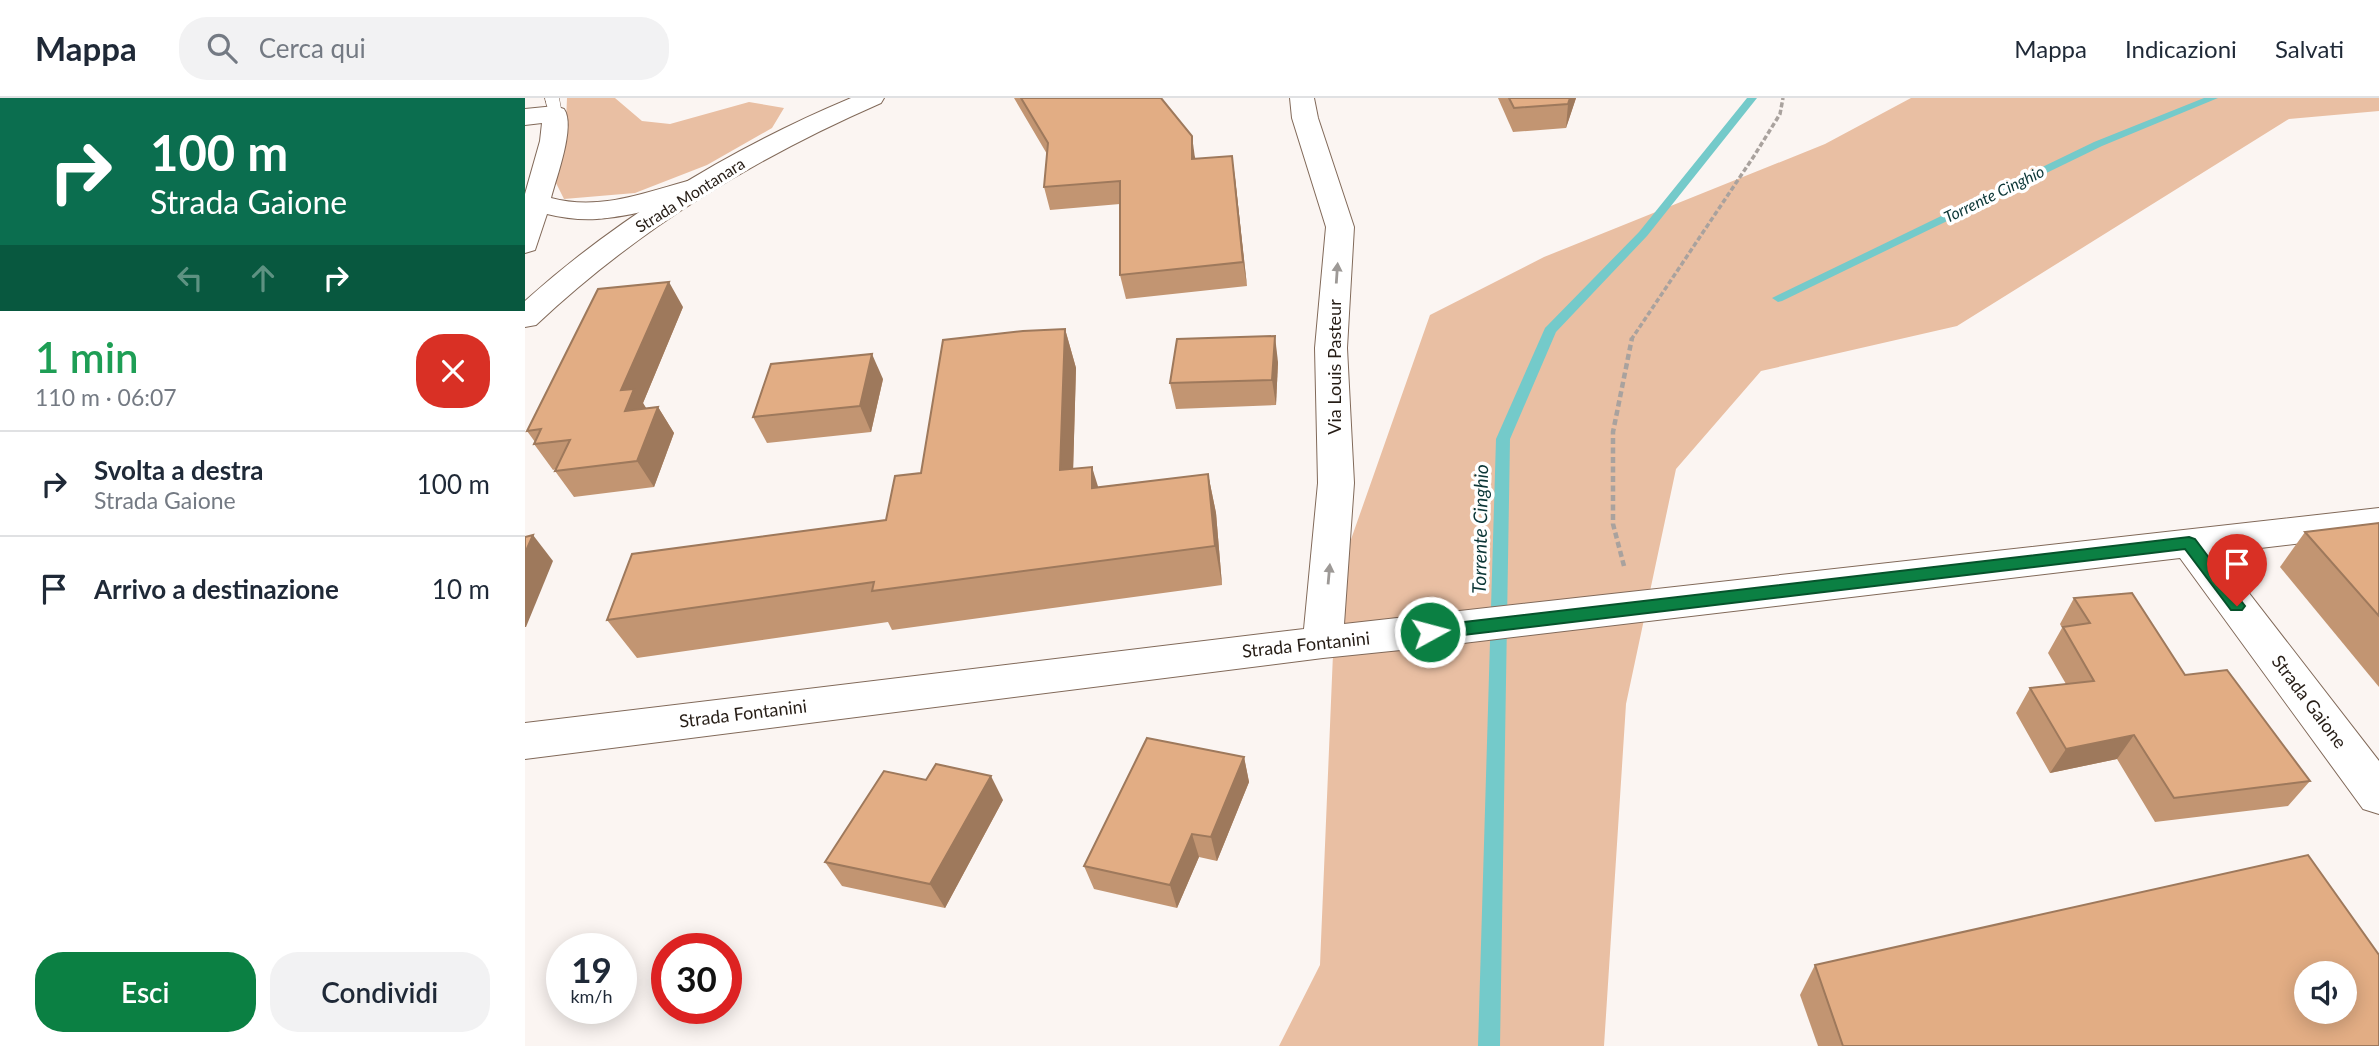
<!DOCTYPE html>
<html lang="it">
<head>
<meta charset="utf-8">
<style>
	:root { --surface:#fff; --page:#f2f2f3; --text:#1f2937; --muted:#747a83; --line:#e0e1e3; --accent:#0b8043 }
	body { margin:0; font-family:Lato,sans-serif; background:var(--page); color:var(--text); height:100vh; display:flex; flex-direction:column; font-size:26px; white-space:nowrap }
	* { box-sizing:border-box; margin:0 }
	p { font-size:23px; color:var(--muted) }
	.icon { flex:none; width:38px; height:38px; fill:none; stroke:currentColor; stroke-width:2; stroke-linecap:round; stroke-linejoin:round }
	.map { position:relative; flex:1; overflow:hidden }
	.panel { display:flex; flex-direction:column; background:var(--surface); width:525px }
	.panel>* { flex:none }
	.hud { background:#0b6e4f; color:#fff; overflow:hidden }
	.buttons { position:absolute; left:1769px; top:863px; display:grid; gap:14px }
	.buttons a { display:grid; place-items:center; width:63px; height:63px; border-radius:50%; background:var(--surface); box-shadow:0 4px 18px #0003; font-size:35px }
	.speed { position:absolute; left:21px; top:835px; display:flex; gap:14px; font-size:35px; font-weight:700; text-align:center }
	.speed>* { display:grid; place-content:center; width:91px; height:91px; border-radius:50%; background:var(--surface); box-shadow:0 4px 18px #0003; line-height:1 }
	.speed small { font-size:18px; font-weight:400 }
	.speed .limit { border:10px solid #d22; background:#fff; color:#111 }
	.pin { position:absolute; display:grid; place-items:center; width:60px; height:60px; color:#fff; margin:-72px -30px; border-radius:50% 50% 50% 0; rotate:-45deg; box-shadow:0 0 7px #0007 }
	.pin .icon { rotate:45deg }
	.me { position:absolute; width:77px; margin:-38px; rotate:83deg; stroke-linejoin:round; filter:drop-shadow(0 0 5px #0008) }
	.turn { display:flex; align-items:center; gap:24px; height:147px; padding:0 35px; font-size:32px }
	.turn .icon { width:91px; height:91px; stroke-width:2.5 }
	.turn b { display:block; font-size:49px; line-height:60px }
	.lanes { display:flex; align-items:center; height:66px; padding:0 35px; background:#0003; justify-content:center; gap:35px; direction:ltr }
	.lanes .off { opacity:.35 }
	.round { display:grid; place-items:center; flex:none; width:74px; height:74px; border-radius:28px; background:var(--page) }
	.head { display:flex; align-items:center; justify-content:space-between; height:119px; padding:0 35px }
	h1 { font-size:42px; font-weight:600; line-height:52px; color:#1e9e55 }
	.cta { display:flex; gap:14px; margin-top:auto; padding:14px 35px }
	.cta a { flex:1; height:80px; border-radius:28px; background:var(--accent); color:#fff; font-size:28px; font-weight:600; line-height:80px; text-align:center }
	.cta a+a { background:var(--page); color:var(--text) }
	ul { padding:0; list-style:none }
	li { display:flex; align-items:center; gap:21px; height:105px; padding:0 35px; border-top:2px solid var(--line) }
	li div { flex:1 }
	li b { display:block; font-size:26px }
	li em { font-style:normal }
	header { display:flex; align-items:center; gap:42px; box-sizing:border-box; height:98px; padding:0 35px; background:var(--surface); border-bottom:2px solid var(--line) }
	header strong { font-size:33px }
	nav { display:flex; gap:38px; margin-inline-start:auto; font-size:24px }
	.search { width:490px; height:63px; background:var(--page); display:flex; align-items:center; gap:18px; box-sizing:border-box; padding:0 24px; border-radius:28px; color:var(--muted); font-size:26px }
	main { display:flex; flex:1; min-height:0 }
	.map>svg:first-child { display:block }
</style>
</head>
<body>
<header>
<strong>Mappa</strong>
<div class="search"><svg class="icon" aria-label="search" viewBox="0 0 24 24"><circle cx="10" cy="10" r="6"/><path d="M15 15l6 6"/></svg>Cerca qui</div>
<nav><a>Mappa</a><a>Indicazioni</a><a>Salvati</a></nav>
</header>
<main>
<section class="panel">
<div class="hud">
<div class="turn"><svg class="icon" aria-label="right" viewBox="0 0 24 24"><path d="M7 20v-9h11M14 6l5 5-5 5"/></svg><div><b>100 m</b>Strada Gaione</div></div>
<div class="lanes"><svg class="icon off" aria-label="left" viewBox="0 0 24 24"><path d="M17 20v-9H6M10 6l-5 5 5 5"/></svg><svg class="icon off" aria-label="ahead" viewBox="0 0 24 24"><path d="M12 20V5M6 11l6-6 6 6"/></svg><svg class="icon" aria-label="right" viewBox="0 0 24 24"><path d="M7 20v-9h11M14 6l5 5-5 5"/></svg></div>
</div>
<div class="head"><div><h1>1 min</h1><p>110 m · 06:07</p></div><a class="round" style="background:#d93025;color:#fff"><svg class="icon" aria-label="close" viewBox="0 0 24 24"><path d="M6 6l12 12M18 6L6 18"/></svg></a></div>
<ul>
<li><svg class="icon" aria-label="right" viewBox="0 0 24 24"><path d="M7 20v-9h11M14 6l5 5-5 5"/></svg><div><b>Svolta a destra</b><p>Strada Gaione</p></div><em>100 m</em></li>
<li><svg class="icon" aria-label="arrive" viewBox="0 0 24 24"><path d="M6 21V4h12l-3 4 3 4H6"/></svg><div><b>Arrivo a destinazione</b></div><em>10 m</em></li>
</ul>
<div class="cta"><a>Esci</a><a>Condividi</a></div>
</section>
<div class="map">
<svg width="1854" height="948" viewBox="0 0 1854 948">
	<rect width="100%" height="100%" fill="#fbf5f2"/>
	<!-- green -->
	<g fill="#e9bfa3">
		<path d="M42 0H90L117 23 145 26 224 4 259 10 247 30 182 67 110 95 39 101 30 83 40 47Z"/>
		<path d="M1386 0H1854V13L1764 21 1432 228 1236 273 1151 371 1101 606 1079 948H754L795 867 811 484 905 217 1019 159 1300 46Z"/>
	</g>
	<g fill="none" stroke-linecap="round" stroke-linejoin="round">
		<!-- stream -->
		<g fill="#74caca" fill-rule="evenodd">
			<path d="M1222 0H1232L1122 138 1031 234 985 341 975 948H953L971 341 1020 230 1114 134Z"/>
			<path d="M1679 0H1693L1577 48 1257 203 1253 204 1247 200 1569 44Z"/>
		</g>
		<!-- lane casing -->
		<g stroke="#816959" stroke-width="1">
			<path id="lane" d="M20 0H34L37 16 35 19H25Z"/>
		</g>
		<!-- street casing -->
		<g stroke="#816959" stroke-width="2">
			<g id="street">
				<path d="M765 0H789L793 20 829 129 822 250 829 385 819 526 1854 410V436L1693 455 1854 663V716L1838 711 1655 460 905 549 798 560 0 661V625L779 531 793 385 790 250 801 129 767 20Z"/>
				<path d="M30 8 39 11C51 28 31 80 26 100 78 114 125 92 174 80L184 82 188 88C177 104 93 120 72 121 55 122 38 120 22 116L10 152 0 155V96L15 43 17 25 0 27V11Z"/>
			</g>
		</g>
		<!-- secondary casing -->
		<g stroke="#816959" stroke-width="2">
			<path id="secondary" d="M326 0H359L356 5C228 61 113 131 11 227L0 229V203C96 117 207 50 326 0Z"/>
		</g>
		<!-- path-far1 -->
		<path stroke="#a9a29e" stroke-width="3.5" stroke-dasharray="5 2.5" stroke-linecap="butt" d="M1106 242 1229 58 1255 16 1258 0"/>
		<!-- path -->
		<path stroke="#a9a29e" stroke-width="4.5" stroke-dasharray="6 3.5" stroke-linecap="butt" d="M1099 468 1088 426V334L1107 240"/>
		<!-- lane -->
		<use href="#lane" fill="#fff" fill-rule="evenodd"/>
		<!-- street -->
		<use href="#street" fill="#fff" fill-rule="evenodd"/>
		<!-- secondary -->
		<use href="#secondary" fill="#fff" fill-rule="evenodd"/>
	</g>
	<!-- wall -->
	<g fill="#c29572">
		<path d="M489 0H636L671 61 710 80 722 188 601 201 595 177V106L525 112 519 89 522 56Z"/>
		<path d="M973 0H1051L1041 30 988 34Z"/>
		<path d="M158 209 118 305 121 311 133 309 149 335 129 389 49 399 30 373 31 371 28 372 9 346 10 344 2 333Z"/>
		<path d="M540 231 551 270 548 371 573 389 683 376 691 415 697 487 367 532 363 524 112 560 82 522 361 422 396 375Z"/>
		<path d="M753 264 751 307 651 311 645 285Z"/>
		<path d="M358 281 346 334 242 345 228 319Z"/>
		<path d="M1854 425V589L1755 469 1780 434Z"/>
		<path d="M1549 500 1660 577 1785 683 1763 708 1630 724 1592 661 1525 675 1491 615 1505 590 1541 586 1523 555 1537 530 1535 526Z"/>
		<path d="M719 659 724 684 692 763 674 759 652 810 569 791 559 768Z"/>
		<path d="M478 702 420 810 317 788 300 764Z"/>
		<path d="M1290 867 1854 948H1293L1275 897Z"/>
	</g>
	<!-- shaded-wall -->
	<g fill="#9e795c">
		<path d="M1045 0H1051L1041 30 1043 6Z"/>
		<path d="M667 38 670 60 671 84 667 61Z"/>
		<path d="M707 58 710 80 722 188 718 164Z"/>
		<path d="M144 184 158 209 118 305 125 316 100 313 96 292Z"/>
		<path d="M540 231 551 270 547 412 535 372Z"/>
		<path d="M750 238 753 264 751 307 747 282Z"/>
		<path d="M347 256 358 281 346 334 335 308Z"/>
		<path d="M133 309 149 335 129 389 112 363Z"/>
		<path d="M567 369 579 408 567 390Z"/>
		<path d="M683 376 691 415 697 487 690 448Z"/>
		<path d="M8 437 28 463 1 529H0V455Z"/>
		<path d="M1609 637 1592 661 1525 675 1541 651Z"/>
		<path d="M719 659 724 684 692 763 686 739Z"/>
		<path d="M466 678 478 702 420 810 405 786Z"/>
		<path d="M667 736 674 759 652 810 645 787Z"/>
	</g>
	<!-- building -->
	<g fill="#e2ad84" stroke="#9e795c" stroke-width="2" fill-rule="evenodd">
		<path d="M496 0H636L667 38V61L707 58 718 164 595 177V83L519 89 523 45Z"/>
		<path d="M984 0H1045L1043 6 989 10Z"/>
		<path d="M144 184 96 292 109 291 100 313 133 309 112 363 30 373 45 342 9 346 16 331 2 333 73 191Z"/>
		<path d="M540 231 535 372 567 369V390L683 376 690 448 347 493 349 484 82 522 107 456 361 422 370 378 396 375 418 242 498 233Z"/>
		<path d="M750 238 747 282 645 285 652 241Z"/>
		<path d="M347 256 335 308 228 319 246 266Z"/>
		<path d="M1854 425V518L1780 434Z"/>
		<path d="M8 437 0 455V439Z"/>
		<path d="M1607 495 1660 577 1702 572 1785 683 1649 700 1609 637 1541 651 1505 590 1569 583 1538 529 1565 525 1549 500Z"/>
		<path d="M622 640 719 659 686 739 667 736 645 787 559 768Z"/>
		<path d="M411 666 466 678 405 786 300 764 359 673 401 682Z"/>
		<path d="M1783 757 1854 857V948H1318L1290 867ZM1782 875H1820V914H1782Z"/>
	</g>
	<!-- one-way arrows -->
	<defs><path id="oneway-solid" d="M-6-.8H1V-3.2L6.5 0L1 3.2V.8H-6Z" transform="scale(1.75)"/></defs>
	<g fill="#9d9996">
		<use href="#oneway-solid" transform="translate(812 175) rotate(-86)"/>
		<use href="#oneway-solid" transform="translate(804 476) rotate(-85)"/>
	</g>
	<!-- route -->
	<path fill="#0b8043" stroke="#07532c" stroke-width="2" d="M1664 439 1670 441 1717 504 1720 508 1717 512H1706L1660 451 905 541 897 534 905 528Z"/>
	<g text-anchor="middle" stroke-width="7" stroke-linejoin="round" paint-order="stroke">
		<!-- far-water labels -->
		<g font-size="16" font-style="italic" fill="#0b3636" stroke="#fff">
			<text transform="translate(1469 96) rotate(-26)" y="6">Torrente Cinghio</text>
		</g>
		<!-- far-street labels -->
		<g font-size="16" fill="#261d16" stroke="#fff">
			<text transform="translate(165 97) rotate(-32)" y="6">Strada Montanara</text>
		</g>
		<!-- street labels -->
		<g font-size="18" fill="#261d16" stroke="#fff">
			<text transform="translate(810 269) rotate(-90)" y="6">Via Louis Pasteur</text>
			<text transform="translate(781 547) rotate(-6)" y="6">Strada Fontanini</text>
			<text transform="translate(1784 604) rotate(53)" y="6">Strada Gaione</text>
			<text transform="translate(218 616) rotate(-7)" y="6">Strada Fontanini</text>
		</g>
		<!-- water labels -->
		<g font-size="19" font-style="italic" fill="#0b3636" stroke="#fff">
			<text transform="translate(955 431) rotate(-89)" y="7">Torrente Cinghio</text>
		</g>
	</g>
</svg>
<div class="buttons">
<a><svg class="icon" aria-label="sound" viewBox="0 0 24 24"><path d="M4 9h4l5-4v14l-5-4H4zM17 9q2 3 0 6"/></svg></a>
</div>
<div class="speed"><div>19<small>km/h</small></div><div class="limit">30</div></div>
<div class="pin" style="left:1712px;top:508px;background:#d93025"><svg class="icon" aria-label="arrive" viewBox="0 0 24 24"><path d="M6 21V4h12l-3 4 3 4H6"/></svg></div>
<svg class="me" style="left:905px;top:534px" viewBox="-20 -20 40 40"><circle r="17" fill="#0b8043" stroke="#fff" stroke-width="3"/><path d="M0-11L8 9 0 5-8 9z" fill="#fff"/></svg>
</div>
</main>
</body>
</html>
